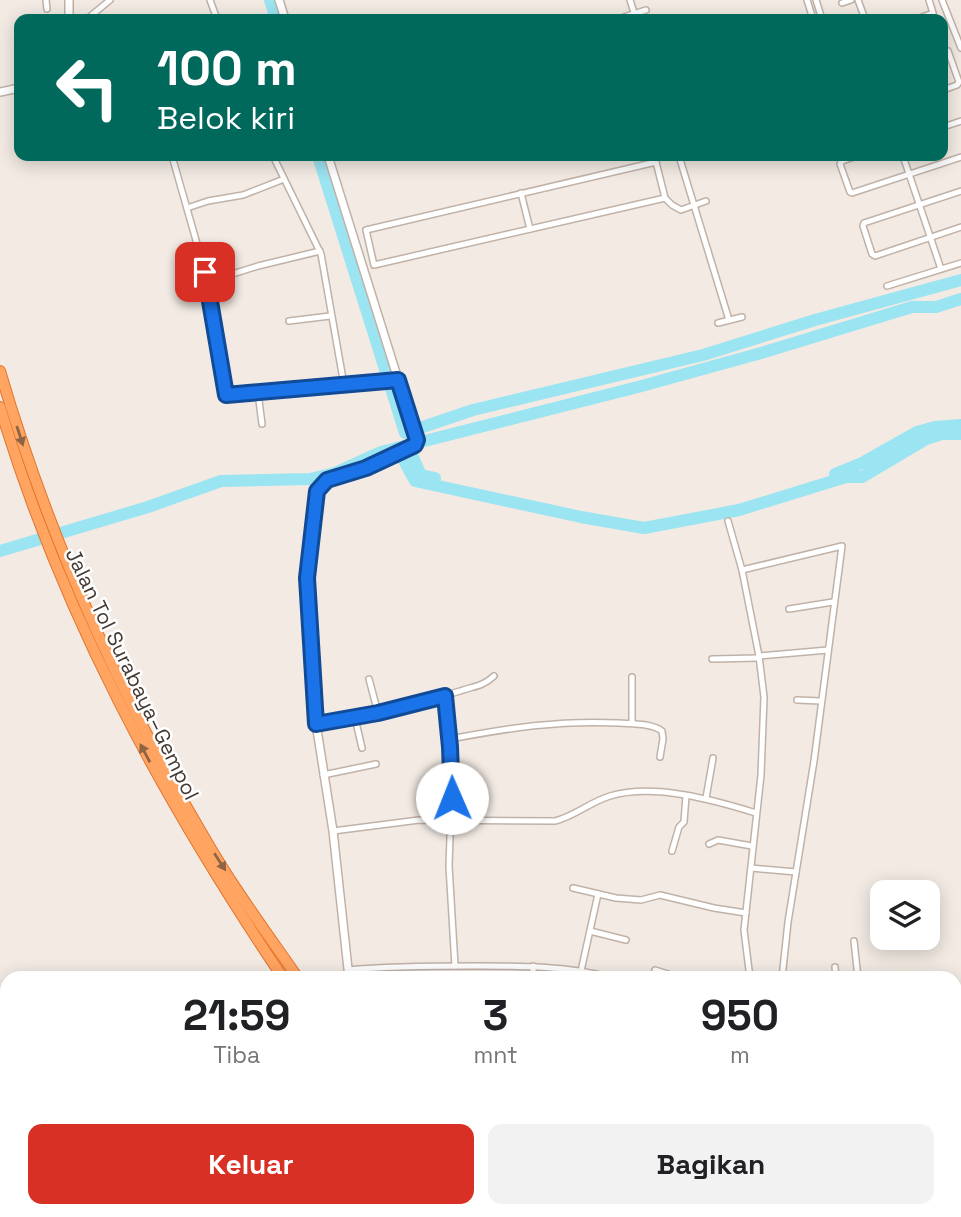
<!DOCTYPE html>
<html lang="id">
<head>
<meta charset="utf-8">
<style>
	:root { --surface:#fff; --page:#f2f2f2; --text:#202124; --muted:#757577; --accent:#d93025 }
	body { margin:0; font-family:"Space Grotesk",sans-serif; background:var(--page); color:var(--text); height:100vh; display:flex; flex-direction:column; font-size:26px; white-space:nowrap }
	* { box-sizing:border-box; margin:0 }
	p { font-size:23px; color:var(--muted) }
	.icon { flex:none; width:38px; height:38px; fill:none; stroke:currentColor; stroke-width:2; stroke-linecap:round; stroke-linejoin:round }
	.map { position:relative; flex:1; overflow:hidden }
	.details { position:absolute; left:0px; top:971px; width:962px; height:247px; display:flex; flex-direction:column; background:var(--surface); border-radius:21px 21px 0 0; box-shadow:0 4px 18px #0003 }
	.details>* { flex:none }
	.top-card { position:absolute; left:14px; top:14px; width:934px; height:147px; border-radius:14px; box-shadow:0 4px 18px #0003; background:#00695c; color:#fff; overflow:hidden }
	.tools { position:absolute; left:870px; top:880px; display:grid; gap:14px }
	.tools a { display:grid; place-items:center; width:70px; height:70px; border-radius:14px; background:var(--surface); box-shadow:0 4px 18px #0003; font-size:35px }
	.pin { position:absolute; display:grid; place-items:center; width:60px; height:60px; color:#fff; margin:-30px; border-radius:14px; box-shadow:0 4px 10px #0006 }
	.me { position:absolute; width:77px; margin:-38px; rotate:359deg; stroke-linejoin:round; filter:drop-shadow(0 0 5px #0008) }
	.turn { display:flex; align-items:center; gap:24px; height:147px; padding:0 28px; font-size:32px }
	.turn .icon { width:91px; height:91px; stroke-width:2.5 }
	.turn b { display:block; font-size:49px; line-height:60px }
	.eta { display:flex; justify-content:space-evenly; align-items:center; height:119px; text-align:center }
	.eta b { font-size:42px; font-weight:600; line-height:49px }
	.primary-button { display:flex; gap:14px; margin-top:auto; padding:14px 28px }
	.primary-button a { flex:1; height:80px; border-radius:14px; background:var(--accent); color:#fff; font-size:28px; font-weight:600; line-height:80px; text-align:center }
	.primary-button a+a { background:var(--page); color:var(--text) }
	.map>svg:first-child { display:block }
</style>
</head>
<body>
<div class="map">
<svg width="961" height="1217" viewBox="0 0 961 1217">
	<rect width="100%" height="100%" fill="#f2eae3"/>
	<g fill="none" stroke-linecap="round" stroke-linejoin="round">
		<!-- river -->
		<g stroke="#9be4f2" stroke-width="12">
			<path d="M270 0 276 19"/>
			<path d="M318 156 405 433 473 410 703 355 815 320 961 280"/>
			<path d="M397 448 415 481 581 517 644 528 739 510 846 477H862L926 439 942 434H961"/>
			<path d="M410 451 421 475 435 478"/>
			<path d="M835 474 862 463 917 432 935 427 961 425"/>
			<path d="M0 551 148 507 221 481 310 479 335 473 381 452 638 387 761 353 912 307H936L961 299"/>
		</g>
		<!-- minor casing -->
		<g stroke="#c1b2a8" stroke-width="8">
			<g id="minor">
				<path d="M46 0 47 9"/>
				<path d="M210 0 217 19"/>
				<path d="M630 0 636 19"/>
				<path d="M807 0 813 19"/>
				<path d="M816 0 822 19"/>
				<path d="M858 0 865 19"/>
				<path d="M942 0 961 48"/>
				<path d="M842 3 851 0"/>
				<path d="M624 17 646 10"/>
				<path d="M87 19 110 0"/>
				<path d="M917 19 933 13 929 0"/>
				<path d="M943 50 948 51 959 82 957 85 943 90"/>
				<path d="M943 127 961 121"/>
				<path d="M172 156 205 272 226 395 344 385"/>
				<path d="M273 156 321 254 344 385 398 380"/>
				<path d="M679 156 729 320"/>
				<path d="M857 156 842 161 840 164 850 192 852 193 961 157"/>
				<path d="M903 156 941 269"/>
				<path d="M656 162 665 198 374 265 366 230Z"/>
				<path d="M961 191 864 223 863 226 872 254 875 256 961 227"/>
				<path d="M521 193 530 229"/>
				<path d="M665 198 672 205 681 210 706 201"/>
				<path d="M187 208 208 201 243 195 284 179"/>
				<path d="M207 282 258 266 320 251"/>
				<path d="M887 286 961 263"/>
				<path d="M289 321 330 316"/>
				<path d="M718 323 742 317"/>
				<path d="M258 393 262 424"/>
				<path d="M728 521 742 570"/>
				<path d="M789 609 833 602"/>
				<path d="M759 656 828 650"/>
				<path d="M712 659 759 658"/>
				<path d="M369 679 378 713"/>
				<path d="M445 697 452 780 449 866 455 966"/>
				<path d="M797 700 821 701"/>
				<path d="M355 718 362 748"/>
				<path d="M632 723V677"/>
				<path d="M316 724C365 717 413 706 460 691 474 686 482 687 494 676"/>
				<path d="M450 739C509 728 558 720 619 723 632 724 651 723 662 731L663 739 660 757"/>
				<path d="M323 775 376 764"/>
				<path d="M706 798 713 758"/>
				<path d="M333 831 419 820 555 821C575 816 590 802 610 796 654 783 714 800 756 813"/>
				<path d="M709 844 718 840 752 846"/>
				<path d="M672 851 679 827 684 822 686 796"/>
				<path d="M751 868 796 872"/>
				<path d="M573 888 616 898 641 900 660 895 714 908 746 913"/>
				<path d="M590 931 626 940"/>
				<path d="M854 941 858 978"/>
				<path d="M835 967 836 978"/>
				<path d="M348 970C391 966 433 966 476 966 523 966 568 966 614 978"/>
				<path d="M655 970 671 975H695"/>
				<path d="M581 971 598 894"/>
				<path d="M533 978V966"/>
				<path d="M750 978 744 930 761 775 764 697 759 656 742 570 842 546 814 761 788 922 782 978"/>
				<path d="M0 1012H7"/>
				<path d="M956 1126 961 1125"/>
				<path d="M0 1140 7 1139"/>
				<path d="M956 1163 961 1162"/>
				<path d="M956 1197 961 1196"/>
				<path d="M408 1211 414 1217"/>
				<path d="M575 1211 579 1217"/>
				<path d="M609 1211 615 1217"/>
				<path d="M626 1211 627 1217"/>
				<path d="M847 1211 849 1217"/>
				<path d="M775 1217 776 1211"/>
				<path d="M823 1217 824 1211"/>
				<path d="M857 1217 887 1211"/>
			</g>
		</g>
		<!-- tertiary casing -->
		<g stroke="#c1b2a8" stroke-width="10">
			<g id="tertiary">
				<path d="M279 0 285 19"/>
				<path d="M69 19V0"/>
				<path d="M0 92 19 88"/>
				<path d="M328 156 417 440 415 445 366 468 327 480 320 486 316 496 307 578 315 717 333 831 349 978"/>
				<path d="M956 1069 961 1068"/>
				<path d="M0 1209 7 1208"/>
			</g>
		</g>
		<!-- motorway casing -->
		<g stroke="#e2742c" stroke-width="12">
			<g id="motorway">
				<path d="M0 371C48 535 117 690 204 837 232 886 266 932 298 978"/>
				<path d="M0 407C62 614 163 800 283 978"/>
				<path d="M480 1211 486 1217"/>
				<path d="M495 1211 501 1217"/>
			</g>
		</g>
		<!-- minor -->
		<use href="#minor" stroke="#fff" stroke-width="5"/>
		<!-- tertiary -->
		<use href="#tertiary" stroke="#fff" stroke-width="7"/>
		<!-- motorway -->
		<use href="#motorway" stroke="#ffa461" stroke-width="10"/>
	</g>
	<!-- one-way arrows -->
	<defs><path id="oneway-solid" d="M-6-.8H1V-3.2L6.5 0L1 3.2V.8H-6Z" transform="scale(1.75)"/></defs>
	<g fill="#8f6445">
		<use href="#oneway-solid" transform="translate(20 436) rotate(72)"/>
		<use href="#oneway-solid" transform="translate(145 753) rotate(-118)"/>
		<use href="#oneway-solid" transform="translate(220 862) rotate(57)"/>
	</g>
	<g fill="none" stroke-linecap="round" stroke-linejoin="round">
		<!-- route casing -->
		<g stroke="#114b97" stroke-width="18">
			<path id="route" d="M205 272 226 395 398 380 417 440 415 445 366 468 327 480 317 491 307 578 316 724 378 713 445 696 450 747 452 798"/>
		</g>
		<!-- route -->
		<use href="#route" stroke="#1a73e8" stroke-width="12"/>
	</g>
	<g text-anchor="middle" stroke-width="5" stroke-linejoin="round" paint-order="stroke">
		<!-- street labels -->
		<g font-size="21" fill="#443933" stroke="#fff">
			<text transform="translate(132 674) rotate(64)" y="7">Jalan Tol Surabaya–Gempol</text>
		</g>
	</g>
</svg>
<div class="tools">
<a><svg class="icon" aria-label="layers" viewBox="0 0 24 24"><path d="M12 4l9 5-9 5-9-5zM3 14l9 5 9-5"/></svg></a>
</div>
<div class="pin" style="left:205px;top:272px;background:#d93025"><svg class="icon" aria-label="arrive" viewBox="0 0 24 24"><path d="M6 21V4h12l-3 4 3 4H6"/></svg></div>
<svg class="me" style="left:452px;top:798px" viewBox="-20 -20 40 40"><circle r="19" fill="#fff"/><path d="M0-13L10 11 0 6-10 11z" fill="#1a73e8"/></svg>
<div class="top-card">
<div class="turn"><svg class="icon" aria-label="left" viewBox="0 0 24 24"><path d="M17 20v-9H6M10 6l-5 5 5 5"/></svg><div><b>100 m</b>Belok kiri</div></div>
</div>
<section class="details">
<div class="eta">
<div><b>21:59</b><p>Tiba</p></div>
<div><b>3</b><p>mnt</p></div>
<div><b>950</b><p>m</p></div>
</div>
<div class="primary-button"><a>Keluar</a><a>Bagikan</a></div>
</section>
</div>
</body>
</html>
